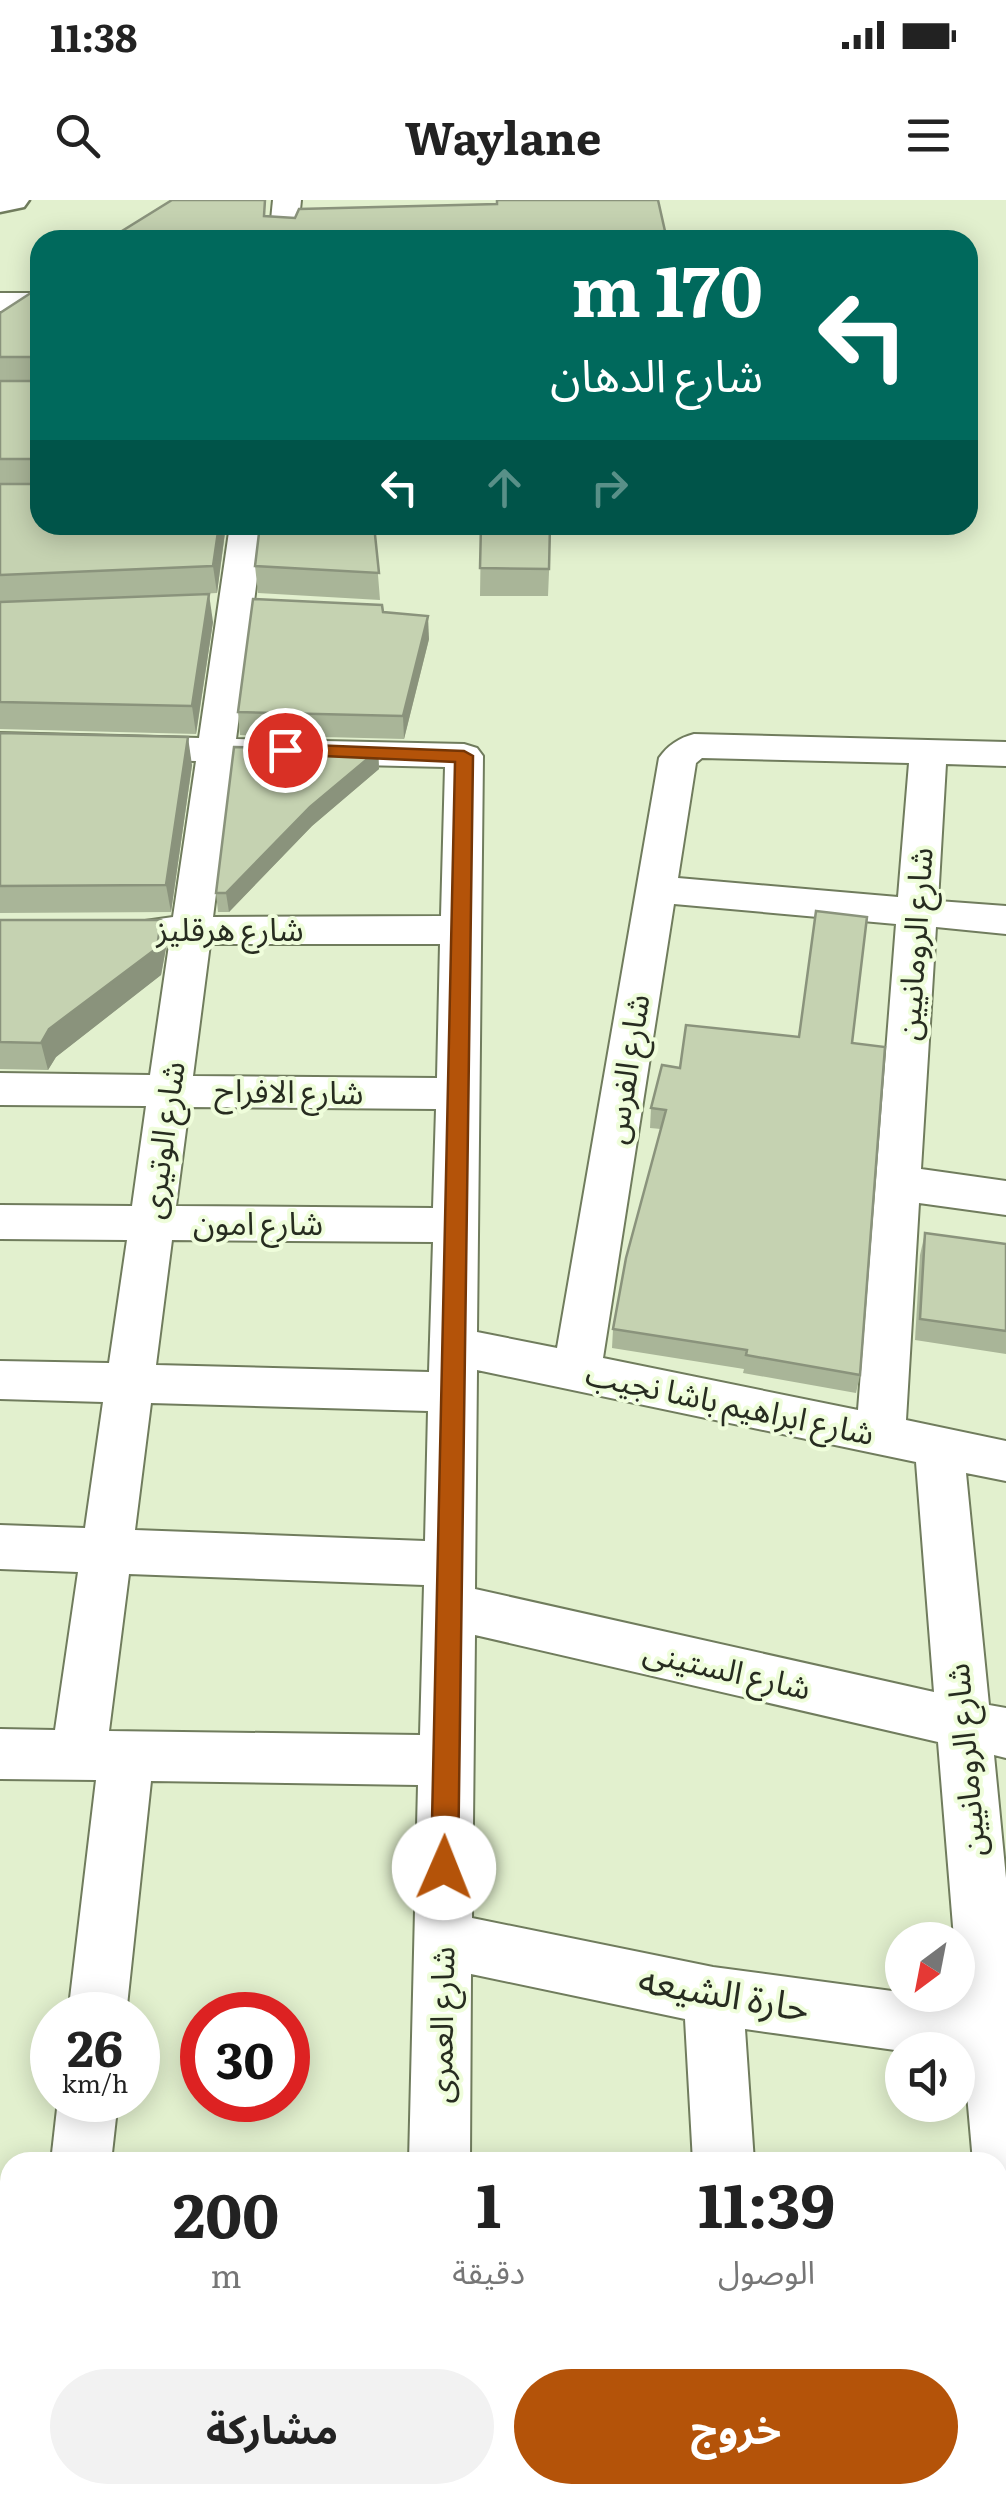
<!DOCTYPE html>
<html lang="ar">
<head>
<meta charset="utf-8">
<style>
	:root { --surface:#fff; --page:#f2f2f2; --text:#222; --muted:#767676; --accent:#b45309 }
	body { margin:0; font-family:Literata,"Noto Sans Arabic",serif; background:var(--page); color:var(--text); direction:rtl; height:100vh; display:flex; flex-direction:column; font-size:38px; white-space:nowrap }
	* { box-sizing:border-box; margin:0 }
	p { font-size:32px; color:var(--muted) }
	.icon { flex:none; width:55px; height:55px; fill:none; stroke:currentColor; stroke-width:2; stroke-linecap:round; stroke-linejoin:round }
	.map { position:relative; flex:1; overflow:hidden; direction:ltr }
	.sheet { position:absolute; left:0px; top:1952px; width:1008px; height:352px; display:flex; flex-direction:column; background:var(--surface); border-radius:30px 30px 0 0; box-shadow:0 5px 25px #0003; direction:rtl }
	.sheet>* { flex:none }
	.guide { position:absolute; left:30px; top:30px; width:948px; height:305px; border-radius:30px; box-shadow:0 5px 25px #0003; direction:rtl; background:#00695c; color:#fff; overflow:hidden }
	.needle { width:65px; rotate:212deg }
	.controls { position:absolute; left:885px; top:1722px; display:grid; gap:20px }
	.controls a { display:grid; place-items:center; width:90px; height:90px; border-radius:50%; background:var(--surface); box-shadow:0 5px 25px #0003; font-size:50px }
	.speed { position:absolute; left:30px; top:1792px; display:flex; gap:20px; font-size:50px; font-weight:700; text-align:center }
	.speed>* { display:grid; place-content:center; width:130px; height:130px; border-radius:50%; background:var(--surface); box-shadow:0 5px 25px #0003; line-height:1 }
	.speed small { font-size:25px; font-weight:400 }
	.speed .limit { border:15px solid #d22; background:#fff; color:#111 }
	.pin { position:absolute; display:grid; place-items:center; width:85px; height:85px; color:#fff; margin:-42px; border:5px solid #fff; border-radius:50%; box-shadow:0 2px 10px #0007 }
	.me { position:absolute; width:110px; margin:-55px; rotate:1deg; stroke-linejoin:round; filter:drop-shadow(0 0 8px #0008) }
	.turn { display:flex; align-items:center; gap:35px; height:210px; padding:0 50px; font-size:45px }
	.turn .icon { width:130px; height:130px; stroke-width:2.5 }
	.turn b { display:block; font-size:70px; line-height:85px }
	.lanes { display:flex; align-items:center; height:95px; padding:0 50px; background:#0003; justify-content:center; gap:50px; direction:ltr }
	.lanes .off { opacity:.35 }
	.eta { display:flex; justify-content:space-evenly; align-items:center; height:170px; text-align:center }
	.eta b { font-size:60px; font-weight:700; line-height:70px }
	.action { display:flex; gap:20px; margin-top:auto; padding:20px 50px }
	.action a { flex:1; height:115px; border-radius:60px; background:var(--accent); color:#fff; font-size:40px; font-weight:700; line-height:115px; text-align:center }
	.action a+a { background:var(--page); color:var(--text) }
	.status { display:flex; justify-content:space-between; align-items:center; height:70px; padding:0 50px; background:var(--surface); direction:ltr }
	.status svg { height:28px; fill:currentColor }
	header { display:flex; justify-content:space-between; align-items:center; height:130px; padding:0 50px; background:var(--surface); font-size:45px; font-weight:700 }
	.map>svg:first-child { display:block }
</style>
</head>
<body>
<div class="status"><b>11:38</b><svg viewBox="0 0 49 12"><path d="M0 12V9h3v3zM5 12V6h3v6zM10 12V3h3v9zM15 12V0h3v12zM26 1h20v11H26zM47 4h2v5h-2z"/></svg></div>
<header><svg class="icon" aria-label="menu" viewBox="0 0 24 24"><path d="M4 6h16M4 12h16M4 18h16"/></svg>Waylane<svg class="icon" aria-label="search" viewBox="0 0 24 24"><circle cx="10" cy="10" r="6"/><path d="M15 15l6 6"/></svg></header>
<div class="map">
<svg width="1006" height="2303" viewBox="0 0 1006 2303">
	<rect width="100%" height="100%" fill="#e2f0ce"/>
	<g fill="none" stroke-linecap="round" stroke-linejoin="round">
		<!-- minor casing -->
		<g stroke="#707c5d" stroke-width="4">
			<g id="minor">
				<path d="M273 0H301L297 40H269Z"/>
				<rect x="0" y="93" width="40" height="18"/>
				<path d="M230 325H264L236 539 464 544 477 548 483 556 477 1132 557 1148 659 558C668 545 679 538 694 534L1006 542V566L946 564 938 701 1006 706V734L936 727 921 969 1006 981V1015L919 1003 906 1220 1006 1241V1281L966 1273 989 1505 1006 1508V1558L994 1555 1006 1678V2023L998 2019V1962H973L964 1860 958 1859V1850L902 1851 745 1829 754 1962H693L685 1819 471 1774 470 1962H409L418 1585 151 1581 126 1815H68L96 1580 0 1579V1529L55 1530 78 1372 0 1369V1325L85 1328 103 1202 0 1199V1161L109 1163 127 1040 0 1039V1005L132 1006 146 906 0 905V873L150 875 169 745 145 741 139 731 145 721 173 717 196 561 0 557V533L199 538ZM702 558 909 563 898 697 678 678 696 563ZM233 562 445 567 441 716 213 717ZM674 704 896 724 858 1210 603 1158ZM210 744H440L437 878 193 876ZM189 907 436 909 433 1008 176 1006ZM172 1040 433 1042 429 1172 156 1165ZM477 1170 916 1262 934 1492 475 1389ZM151 1203 428 1211 425 1341 135 1330ZM129 1374 424 1385 420 1535 109 1531ZM475 1435 938 1542 959 1800 713 1767 472 1718Z"/>
				<path d="M58 1900H118L111 1962H51Z"/>
				<path d="M10 2295H78L77 2303H9Z"/>
				<rect x="399" y="2295" width="68" height="8"/>
				<rect x="708" y="2295" width="68" height="8"/>
			</g>
		</g>
		<!-- tertiary casing -->
		<g stroke="#707c5d" stroke-width="5">
			<path id="tertiary" d="M0 0H29L24 7 0 12Z"/>
		</g>
		<!-- minor -->
		<use href="#minor" fill="#fff" fill-rule="evenodd"/>
		<!-- tertiary -->
		<use href="#tertiary" fill="#fff" fill-rule="evenodd"/>
	</g>
	<!-- wall -->
	<g fill="#a9b598">
		<path d="M0 113 226 325 217 393 156 396 213 422 196 534 0 529Z"/>
		<path d="M260 325H551L548 396H480L481 331 374 325 380 400 258 393 255 366Z"/>
		<path d="M429 439 404 539 240 535 238 512Z"/>
		<path d="M0 533 192 565 171 712 0 713Z"/>
		<path d="M378 550 379 569 312 626 229 712H218L216 693Z"/>
		<path d="M0 720 166 748 161 775 56 857 48 870 0 869Z"/>
		<path d="M852 843 860 1175 856 1193 743 1173 744 1169 612 1148 613 1129 661 929 650 928 651 908 680 868Z"/>
		<path d="M925 1033 1006 1044V1154L915 1140 920 1055Z"/>
	</g>
	<!-- shaded-wall -->
	<g fill="#8a937c">
		<path d="M219 325H226L217 393 213 366Z"/>
		<path d="M209 394 213 422 196 534 192 506Z"/>
		<path d="M428 416 429 439 404 539 403 516Z"/>
		<path d="M188 537 192 565 171 712 166 685Z"/>
		<path d="M378 550 379 569 312 626 229 712 226 693 310 607Z"/>
		<path d="M161 720 166 748 161 775 56 857 48 870 41 843 49 829Z"/>
	</g>
	<!-- building -->
	<g fill="#c5d2b1" stroke="#8a937c" stroke-width="2.5">
		<path d="M172 0H265L264 16 295 18 299 9 497 4V0H658L667 40H114V36Z"/>
		<path d="M40 87V325H219L213 366 0 375V284H37V259H0V181H38V157H0V113Z"/>
		<path d="M260 325H374L379 373 255 366Z"/>
		<path d="M481 325H550L549 369 480 368Z"/>
		<path d="M209 394 192 506 0 502V402Z"/>
		<path d="M253 399 382 405 383 412 428 416 403 516 238 512Z"/>
		<path d="M0 533 188 537 166 685 0 686Z"/>
		<path d="M234 547 378 550 310 607 226 693H216Z"/>
		<path d="M816 711 867 717 852 843 885 847 860 1175 746 1155 747 1150 613 1129 626 1058 666 910 651 908 662 865 680 868 686 825 799 837Z"/>
		<path d="M0 720H161L157 748 49 829 41 843 0 842Z"/>
		<path d="M925 1033 1006 1044V1131L920 1119Z"/>
	</g>
	<!-- route -->
	<path fill="#b45309" stroke="#753606" stroke-width="2.5" d="M285 544 464 551 473 556 458 1668 454 1677 444 1681 435 1677 431 1668 455 562 279 554 276 550Z"/>
	<g text-anchor="middle" stroke-width="8" stroke-linejoin="round" paint-order="stroke">
		<!-- street labels -->
		<g font-size="32" fill="#272c20" stroke="#effddb">
			<text x="230" y="741">شارع هرقليز</text>
			<text transform="translate(915 744) rotate(-86)" y="11">شارع الرومانيين</text>
			<text transform="translate(627 869) rotate(-81)" y="11">شارع الفرس</text>
			<text transform="translate(289 892) rotate(1)" y="11">شارع الافراح</text>
			<text transform="translate(163 940) rotate(-82)" y="11">شارع الوتيرى</text>
			<text x="258" y="1035">شارع امون</text>
			<text transform="translate(730 1204) rotate(12)" y="11">شارع ابراهيم باشا نجيب</text>
			<text transform="translate(727 1470) rotate(13)" y="11">شارع الستينى</text>
			<text transform="translate(966 1560) rotate(-95)" y="11">شارع الرومانيين</text>
			<text transform="translate(442 1825) rotate(-89)" y="11">شارع العمرى</text>
		</g>
		<!-- near-street labels -->
		<g font-size="38" fill="#272c20" stroke="#effddb">
			<text transform="translate(724 1794) rotate(10)" y="13">حارة الشيعه</text>
		</g>
	</g>
</svg>
<div class="controls">
<a><svg class="needle" viewBox="-14 -14 28 28"><path d="M0-13l5 13h-10z" fill="#e53935"/><path d="M0 13l5-13h-10z" fill="#767676"/></svg></a>
<a><svg class="icon" aria-label="sound" viewBox="0 0 24 24"><path d="M4 9h4l5-4v14l-5-4H4zM17 9q2 3 0 6"/></svg></a>
</div>
<div class="speed"><div>26<small>km/h</small></div><div class="limit">30</div></div>
<div class="pin" style="left:285px;top:550px;background:#d93025"><svg class="icon" aria-label="arrive" viewBox="0 0 24 24"><path d="M6 21V4h12l-3 4 3 4H6"/></svg></div>
<svg class="me" style="left:444px;top:1668px" viewBox="-20 -20 40 40"><circle r="19" fill="#fff"/><path d="M0-13L10 11 0 6-10 11z" fill="#b45309"/></svg>
<div class="guide">
<div class="turn"><svg class="icon" aria-label="left" viewBox="0 0 24 24"><path d="M17 20v-9H6M10 6l-5 5 5 5"/></svg><div><b>170 m</b>شارع الدهان</div></div>
<div class="lanes"><svg class="icon" aria-label="left" viewBox="0 0 24 24"><path d="M17 20v-9H6M10 6l-5 5 5 5"/></svg><svg class="icon off" aria-label="ahead" viewBox="0 0 24 24"><path d="M12 20V5M6 11l6-6 6 6"/></svg><svg class="icon off" aria-label="right" viewBox="0 0 24 24"><path d="M7 20v-9h11M14 6l5 5-5 5"/></svg></div>
</div>
<section class="sheet">
<div class="eta">
<div><b>11:39</b><p>الوصول</p></div>
<div><b>1</b><p>دقيقة</p></div>
<div><b>200</b><p>m</p></div>
</div>
<div class="action"><a>خروج</a><a>مشاركة</a></div>
</section>
</div>
</body>
</html>
